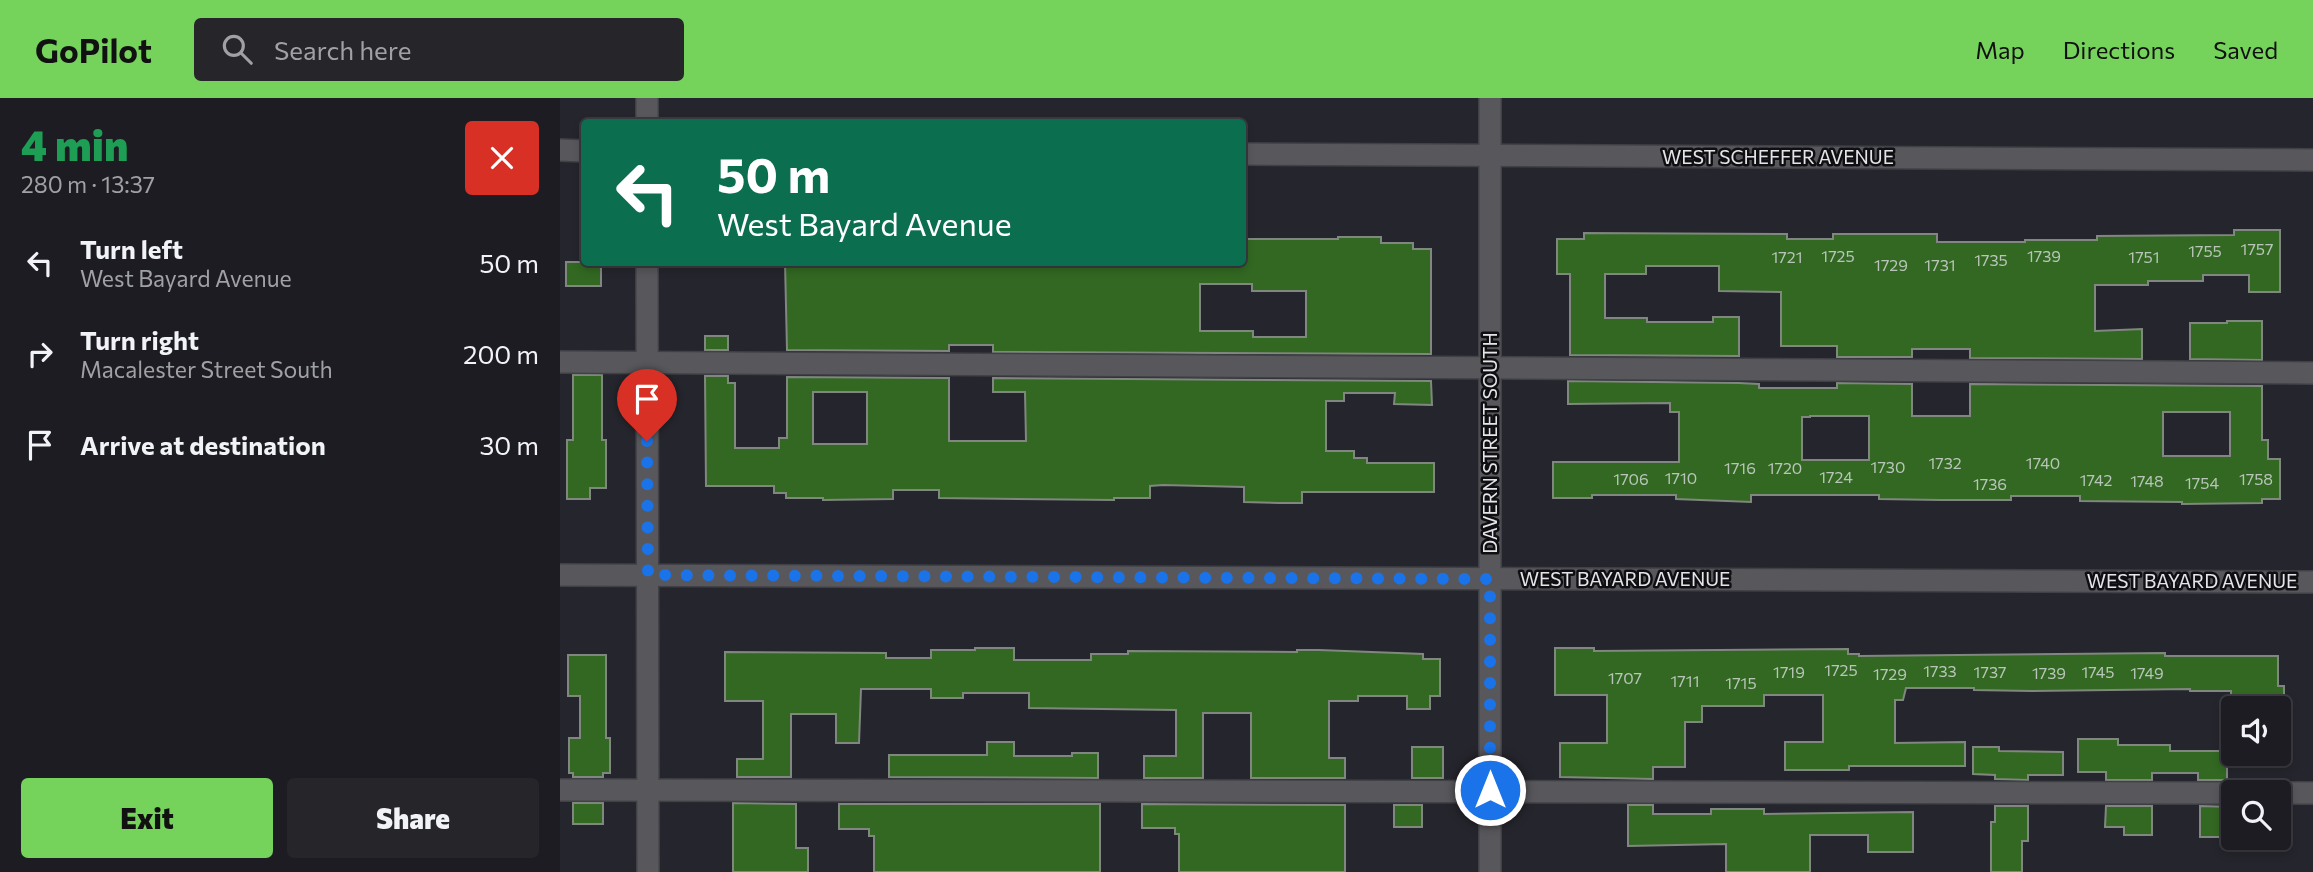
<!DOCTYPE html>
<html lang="en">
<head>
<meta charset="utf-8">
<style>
	:root { --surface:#1c1c22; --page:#25252a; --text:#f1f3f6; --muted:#a0a1a5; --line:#3a3a40; --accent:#75d25b }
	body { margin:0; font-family:Commissioner,sans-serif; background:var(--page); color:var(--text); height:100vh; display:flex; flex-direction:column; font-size:26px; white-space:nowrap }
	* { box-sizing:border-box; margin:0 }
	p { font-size:23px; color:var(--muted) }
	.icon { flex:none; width:38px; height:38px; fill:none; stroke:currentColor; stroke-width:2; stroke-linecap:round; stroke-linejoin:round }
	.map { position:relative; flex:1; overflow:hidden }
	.sheet { display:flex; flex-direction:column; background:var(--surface); width:560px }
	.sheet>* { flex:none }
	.top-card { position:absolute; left:21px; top:21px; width:665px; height:147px; border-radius:7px; box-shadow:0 4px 10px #0003,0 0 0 2px var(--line); background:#0b6e4f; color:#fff; overflow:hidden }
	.fabs { position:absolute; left:1661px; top:598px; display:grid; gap:14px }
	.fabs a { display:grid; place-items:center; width:70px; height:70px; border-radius:7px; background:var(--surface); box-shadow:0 4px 10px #0003,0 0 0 2px var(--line); font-size:35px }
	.pin { position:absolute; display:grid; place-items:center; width:60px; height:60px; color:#fff; margin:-72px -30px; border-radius:50% 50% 50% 0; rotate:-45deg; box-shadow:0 0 7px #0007 }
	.pin .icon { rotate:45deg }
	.me { position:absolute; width:77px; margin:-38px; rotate:0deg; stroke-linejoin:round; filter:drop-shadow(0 0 5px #0008) }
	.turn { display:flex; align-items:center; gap:24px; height:147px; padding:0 21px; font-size:32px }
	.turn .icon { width:91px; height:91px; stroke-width:2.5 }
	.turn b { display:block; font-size:49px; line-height:60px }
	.round { display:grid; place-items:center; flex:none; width:74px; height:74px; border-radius:7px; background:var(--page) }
	.head { display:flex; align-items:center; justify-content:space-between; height:119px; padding:0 21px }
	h1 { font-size:42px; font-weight:800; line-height:52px; color:#1e9e55 }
	.button { display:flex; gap:14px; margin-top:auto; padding:14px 21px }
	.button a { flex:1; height:80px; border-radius:7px; background:var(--accent); color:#111; font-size:28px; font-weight:800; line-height:80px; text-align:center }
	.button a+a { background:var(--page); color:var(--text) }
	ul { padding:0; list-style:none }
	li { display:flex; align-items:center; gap:21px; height:91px; padding:0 21px }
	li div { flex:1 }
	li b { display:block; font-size:26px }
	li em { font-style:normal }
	header { display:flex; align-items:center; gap:42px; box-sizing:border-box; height:98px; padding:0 35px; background:var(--accent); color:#111 }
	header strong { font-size:33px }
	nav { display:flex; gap:38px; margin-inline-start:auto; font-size:24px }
	.search { width:490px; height:63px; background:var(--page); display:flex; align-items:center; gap:18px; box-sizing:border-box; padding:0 24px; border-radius:7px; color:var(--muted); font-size:26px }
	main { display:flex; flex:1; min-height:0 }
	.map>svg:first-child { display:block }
</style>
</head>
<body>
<header>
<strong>GoPilot</strong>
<div class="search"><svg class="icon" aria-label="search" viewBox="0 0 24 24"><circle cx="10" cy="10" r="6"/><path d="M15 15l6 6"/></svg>Search here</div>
<nav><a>Map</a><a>Directions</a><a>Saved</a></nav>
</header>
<main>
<section class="sheet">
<div class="head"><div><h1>4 min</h1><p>280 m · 13:37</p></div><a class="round" style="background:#d93025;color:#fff"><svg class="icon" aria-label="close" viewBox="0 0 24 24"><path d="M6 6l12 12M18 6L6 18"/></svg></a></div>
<ul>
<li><svg class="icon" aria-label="left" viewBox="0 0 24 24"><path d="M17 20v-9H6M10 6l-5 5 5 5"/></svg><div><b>Turn left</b><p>West Bayard Avenue</p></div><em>50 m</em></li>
<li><svg class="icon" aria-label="right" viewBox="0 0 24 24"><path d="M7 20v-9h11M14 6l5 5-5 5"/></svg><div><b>Turn right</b><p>Macalester Street South</p></div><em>200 m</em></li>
<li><svg class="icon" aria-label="arrive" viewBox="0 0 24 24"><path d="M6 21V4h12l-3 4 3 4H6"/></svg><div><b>Arrive at destination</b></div><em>30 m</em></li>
</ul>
<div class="button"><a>Exit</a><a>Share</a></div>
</section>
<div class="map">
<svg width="1753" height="774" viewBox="0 0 1753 774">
	<rect width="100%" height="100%" fill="#25252d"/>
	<!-- building -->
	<g fill="#326822" stroke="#80877f" stroke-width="2" fill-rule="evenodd">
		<path d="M1674 132H1720V194H1689V177H1643V183H1588V187H1535V233L1582 231V261L1410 260V251H1352V259H1277V248H1221V194L1159 193V168H1086V176H1045V220H1087V224H1153V219H1179V258L1010 257V176H997V141H1024V135L1227 136V141H1273V136H1377V144H1465V142H1537V138L1674 137Z"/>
		<path d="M778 139H821V145H853V151H871V256L433 254V247H389V253L227 252 225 164H682V141H778ZM640 186H692V193H746V239H693V233H640Z"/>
		<rect x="6" y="164" width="35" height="24"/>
		<path d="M1667 223H1702V262L1630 261V225H1667Z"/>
		<rect x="145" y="238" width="23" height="14"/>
		<path d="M13 277H42V342H46V390H30V401H7V342H13Z"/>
		<path d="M145 278H168V285H175V350H219V340H227V279L389 280V343H466L465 294H433V280L871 283 872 307 834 306 835 295H784V303H766V353H794V360H807V365H874V394H742V405H719L684 404V389L603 387 590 388V400H554V402L379 400V392H333V401L263 402V400H226V395H214V388H146ZM253 294H307V346H253Z"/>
		<path d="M1008 283 1179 285 1199 286V290H1277V285L1352 286V318H1410V286L1702 288V342H1708V361H1720V401H1702V405L1622 406V404L1520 403V398H1451V402H1380L1319 401V397H1191V404L1116 401V397H1032V400H993V364H1119V314H1110V305L1008 306ZM1603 314H1670V358H1603ZM1250 318H1309V362H1242V319H1250Z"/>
		<path d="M415 550H454V562H531V556H568V553L737 554V552H759L863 556V561H880V598H870V611H847V598H798V603H769V660H785V680H691V615H643V680H584V658H616V612L469 610V595H403V600H371V591H301L299 645H276V616H231V679H177V661H203V603H165V554L326 555V560H371V552H415Z"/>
		<path d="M995 550H1034V553L1288 551V556H1299V558L1605 555V558H1718V588H1724V611H1671V593H1630V591L1471 593 1414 592V590H1346L1343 602H1335V645L1405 644V668H1289V672H1225V644H1263V597H1204V608H1142V624H1125V669H1093V681L1000 679V645H1047V597H995Z"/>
		<path d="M8 557H46V640H50V675H43V679H13V675H9V640H20V598H8Z"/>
		<path d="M1518 641H1558V647H1610V653H1667V682H1638V675H1592V682H1546V674H1518Z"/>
		<path d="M427 644H454V658H512V655H538V680L329 679V657H427Z"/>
		<rect x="852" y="649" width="31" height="31"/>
		<path d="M1413 649H1439V653L1503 654V677H1468V682L1435 681V677L1413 676Z"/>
		<rect x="13" y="705" width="30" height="21"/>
		<path d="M173 705 236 706V750H248V774H173Z"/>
		<path d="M279 706H540V774H314V738H309V731H279Z"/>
		<path d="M582 706 785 707V774H619V736H615V730H582Z"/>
		<rect x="834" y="707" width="28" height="22"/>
		<path d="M1068 707H1093V716H1151V711H1204V716L1353 714V754H1308V737H1250V774H1166V746L1068 748Z"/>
		<path d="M1435 708H1468V743H1462V774H1431V724H1435Z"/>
		<path d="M1546 708H1592V737H1564V729H1545Z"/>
		<path d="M1640 708 1673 709V739H1640Z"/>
	</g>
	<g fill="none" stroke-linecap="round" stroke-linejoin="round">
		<!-- minor casing -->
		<g stroke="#404047" stroke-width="24">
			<g id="minor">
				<path d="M87 0V24"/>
				<path d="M0 52 24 53"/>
				<path d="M682 56 1753 62"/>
				<path d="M87 164 88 774"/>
				<path d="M0 264 1753 275"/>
				<path d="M0 477 1753 484"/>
				<path d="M0 692 1675 695"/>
				<path d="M1718 695H1753"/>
				<path d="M930 774V0"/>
			</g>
		</g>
		<!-- minor -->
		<use href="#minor" stroke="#58585c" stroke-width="21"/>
	</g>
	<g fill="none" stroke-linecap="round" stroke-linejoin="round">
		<!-- route -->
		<path stroke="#1a73e8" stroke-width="12" stroke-dasharray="0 21.6" d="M87 343 88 477 930 481V692"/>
	</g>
	<g text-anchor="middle" stroke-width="5" stroke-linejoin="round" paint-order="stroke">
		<!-- number labels -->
		<g font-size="16" fill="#b8c5b8">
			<text x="1697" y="157">1757</text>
			<text x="1645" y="159">1755</text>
			<text x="1278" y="164">1725</text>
			<text x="1484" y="164">1739</text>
			<text x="1227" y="165">1721</text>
			<text x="1584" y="165">1751</text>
			<text x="1431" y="168">1735</text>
			<text x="1331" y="173">1729</text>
			<text x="1380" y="173">1731</text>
			<text x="1385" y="371">1732</text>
			<text x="1483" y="371">1740</text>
			<text x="1328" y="375">1730</text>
			<text x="1180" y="376">1716</text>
			<text x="1225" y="376">1720</text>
			<text x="1276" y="385">1724</text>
			<text x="1121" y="386">1710</text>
			<text x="1071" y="387">1706</text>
			<text x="1696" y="387">1758</text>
			<text x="1536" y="388">1742</text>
			<text x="1587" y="389">1748</text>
			<text x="1642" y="391">1754</text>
			<text x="1430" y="392">1736</text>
			<text x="1281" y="578">1725</text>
			<text x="1380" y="579">1733</text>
			<text x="1229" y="580">1719</text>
			<text x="1430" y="580">1737</text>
			<text x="1538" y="580">1745</text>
			<text x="1489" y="581">1739</text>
			<text x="1587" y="581">1749</text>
			<text x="1330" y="582">1729</text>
			<text x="1065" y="586">1707</text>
			<text x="1125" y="589">1711</text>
			<text x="1181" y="591">1715</text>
		</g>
		<!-- street labels -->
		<g font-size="19" fill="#e4e4ea" stroke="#0f0f12">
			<text x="1218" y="66">WEST SCHEFFER AVENUE</text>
			<text transform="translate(930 345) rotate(-90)" y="7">DAVERN STREET SOUTH</text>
			<text x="1065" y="488">WEST BAYARD AVENUE</text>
			<text x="1632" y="490">WEST BAYARD AVENUE</text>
		</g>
	</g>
</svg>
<div class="fabs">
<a><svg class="icon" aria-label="sound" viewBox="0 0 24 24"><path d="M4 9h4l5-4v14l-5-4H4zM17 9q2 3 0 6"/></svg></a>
<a><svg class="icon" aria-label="search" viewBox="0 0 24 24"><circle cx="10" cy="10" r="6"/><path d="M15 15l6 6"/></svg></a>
</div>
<div class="pin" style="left:87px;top:343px;background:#d93025"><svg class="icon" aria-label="arrive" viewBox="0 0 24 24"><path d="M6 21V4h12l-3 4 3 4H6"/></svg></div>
<svg class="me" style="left:930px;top:692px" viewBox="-20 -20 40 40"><circle r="17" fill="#1a73e8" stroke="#fff" stroke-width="3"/><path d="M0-11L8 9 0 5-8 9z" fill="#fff"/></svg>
<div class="top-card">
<div class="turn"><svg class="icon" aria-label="left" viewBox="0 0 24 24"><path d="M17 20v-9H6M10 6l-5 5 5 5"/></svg><div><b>50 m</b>West Bayard Avenue</div></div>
</div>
</div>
</main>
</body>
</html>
